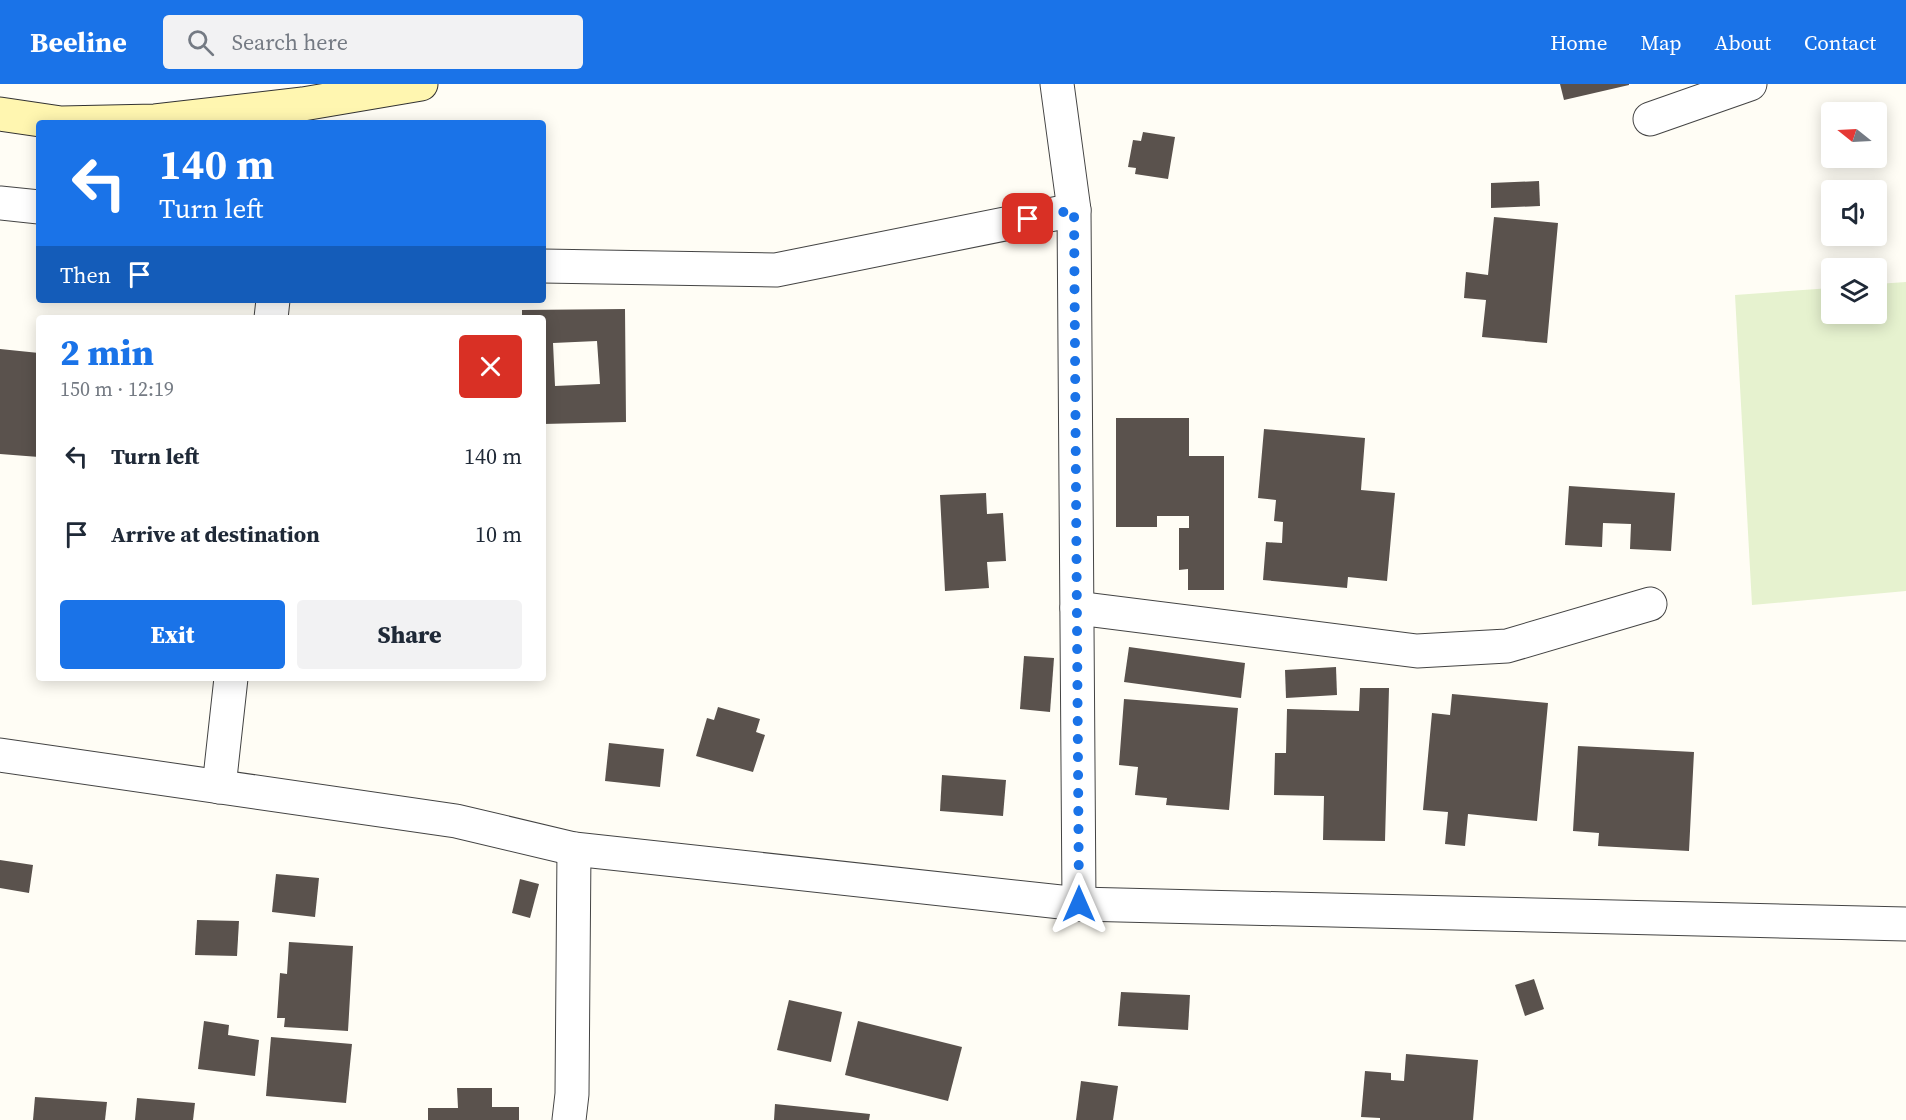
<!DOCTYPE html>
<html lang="en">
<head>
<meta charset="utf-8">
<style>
	:root { --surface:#fff; --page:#f2f2f3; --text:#1f2937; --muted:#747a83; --accent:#1a73e8 }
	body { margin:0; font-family:"Source Serif 4",serif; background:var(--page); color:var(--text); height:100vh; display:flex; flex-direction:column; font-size:22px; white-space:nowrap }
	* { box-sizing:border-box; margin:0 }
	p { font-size:20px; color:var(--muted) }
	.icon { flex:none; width:33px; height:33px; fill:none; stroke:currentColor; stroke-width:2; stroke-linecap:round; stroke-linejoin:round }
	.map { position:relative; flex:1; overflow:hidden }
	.drawer { position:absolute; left:36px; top:231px; width:510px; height:366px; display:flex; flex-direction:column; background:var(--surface); border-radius:6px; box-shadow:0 3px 15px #0003 }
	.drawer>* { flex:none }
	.top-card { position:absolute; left:36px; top:36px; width:510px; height:183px; border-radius:6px; box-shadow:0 3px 15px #0003; background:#1a73e8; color:#fff; overflow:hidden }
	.needle { width:39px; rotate:288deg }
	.controls { position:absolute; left:1821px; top:18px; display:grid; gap:12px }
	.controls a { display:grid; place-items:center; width:66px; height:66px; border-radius:6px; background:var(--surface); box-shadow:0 3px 15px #0003; font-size:30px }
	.pin { position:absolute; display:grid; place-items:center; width:51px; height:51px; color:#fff; margin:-26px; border-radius:12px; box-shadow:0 3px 9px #0006 }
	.me { position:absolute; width:66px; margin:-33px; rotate:0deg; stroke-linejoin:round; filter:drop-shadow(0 0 4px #0008) }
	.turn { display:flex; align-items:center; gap:21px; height:126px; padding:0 24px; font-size:27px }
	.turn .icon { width:78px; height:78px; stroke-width:2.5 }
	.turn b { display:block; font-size:42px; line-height:51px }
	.then { display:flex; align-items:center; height:57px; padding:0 24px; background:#0003; gap:12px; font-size:22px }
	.round { display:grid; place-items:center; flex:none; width:63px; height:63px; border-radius:6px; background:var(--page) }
	.head { display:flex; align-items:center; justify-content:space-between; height:102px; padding:0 24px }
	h1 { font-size:36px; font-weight:800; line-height:45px; color:var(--accent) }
	.action { display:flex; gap:12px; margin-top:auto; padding:12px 24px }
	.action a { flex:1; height:69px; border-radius:6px; background:var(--accent); color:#fff; font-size:24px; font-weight:800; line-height:69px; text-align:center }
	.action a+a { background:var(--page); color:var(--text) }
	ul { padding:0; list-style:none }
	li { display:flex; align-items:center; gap:18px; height:78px; padding:0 24px }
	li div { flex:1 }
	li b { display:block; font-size:22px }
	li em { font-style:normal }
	header { display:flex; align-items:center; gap:36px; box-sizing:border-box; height:84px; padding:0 30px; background:var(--accent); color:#fff }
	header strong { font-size:28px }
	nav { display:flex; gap:33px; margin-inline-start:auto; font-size:21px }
	.search { width:420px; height:54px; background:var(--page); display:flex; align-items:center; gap:15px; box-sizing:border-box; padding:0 21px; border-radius:6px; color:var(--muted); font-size:22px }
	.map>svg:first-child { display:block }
</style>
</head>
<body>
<header>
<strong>Beeline</strong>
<div class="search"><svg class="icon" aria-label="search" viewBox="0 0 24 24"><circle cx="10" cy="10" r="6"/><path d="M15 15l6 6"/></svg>Search here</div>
<nav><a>Home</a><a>Map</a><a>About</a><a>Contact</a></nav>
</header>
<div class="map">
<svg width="1906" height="1036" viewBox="0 0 1906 1036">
	<rect width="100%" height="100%" fill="#fffdf5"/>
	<!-- pitch -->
	<path fill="#e6f2cf" d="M1906 198V507L1752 521 1735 211 1831 204 1832 230H1876L1877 200Z"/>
	<!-- building -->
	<g fill="#5a524d" fill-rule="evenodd">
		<path d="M1560 0H1629V1L1564 16Z"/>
		<path d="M1143 48 1175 53 1168 95 1135 90 1136 84 1128 83 1133 56 1141 57Z"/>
		<path d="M1539 97 1540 122 1491 124V99Z"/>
		<path d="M1494 133 1558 139 1547 259 1482 253 1486 216 1464 214 1466 188 1488 191Z"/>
		<path d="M625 225 626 338 543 340V234H522V226ZM597 257 600 300 555 302 553 259Z"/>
		<path d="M0 265 39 269V373L0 370Z"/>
		<path d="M1116 334H1189V372H1224V506H1188V485L1179 486V444H1189V432H1157V443H1116Z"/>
		<path d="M1264 345 1365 354 1361 406 1395 409 1387 497 1348 493 1347 504 1263 496 1266 458 1282 459 1283 438 1274 437 1276 416 1258 414Z"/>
		<path d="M1569 402 1675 409 1671 467 1630 465 1631 440 1603 439 1602 463 1565 461Z"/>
		<path d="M986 409 987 430 1003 429 1006 477 987 478 989 504 945 507 940 411Z"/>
		<path d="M1129 563 1245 579 1241 614 1124 598Z"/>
		<path d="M1024 572 1054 574 1050 628 1020 625Z"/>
		<path d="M1336 583 1337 611 1286 614 1285 586Z"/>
		<path d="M1360 604H1389L1385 757 1323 756 1324 712 1274 711 1275 669H1286L1287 625 1359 627Z"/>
		<path d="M1452 610 1548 619 1537 737 1468 730 1465 762 1445 760 1448 728 1423 726 1432 629 1450 631Z"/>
		<path d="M1124 615 1238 624 1229 726 1166 721 1167 714 1135 711 1138 683 1119 681Z"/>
		<path d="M718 623 760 635 756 648 765 651 753 688 696 672 707 634 714 636Z"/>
		<path d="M609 659 664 665 660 703 605 697Z"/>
		<path d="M1578 662 1694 668 1689 767 1598 762 1599 749 1573 747Z"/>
		<path d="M942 691 1006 696 1003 732 940 727Z"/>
		<path d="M0 776 33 781 29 809 0 804Z"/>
		<path d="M276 790 319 794 315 833 272 828Z"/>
		<path d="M520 795 539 800 530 834 512 829Z"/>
		<path d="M197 836 239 837 237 872 195 871Z"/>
		<path d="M289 858 353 862 348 947 284 943 285 934H277L280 889 287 890Z"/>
		<path d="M1534 895 1544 925 1525 932 1515 901Z"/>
		<path d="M1121 908 1190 911 1188 946 1118 942Z"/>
		<path d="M789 916 842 928 831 978 777 966Z"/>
		<path d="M204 937 229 941 228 951 259 956 255 992 198 985Z"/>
		<path d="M858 937 962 963 948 1017 845 991Z"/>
		<path d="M271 953 352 960 346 1019 266 1012Z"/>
		<path d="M1406 970 1478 976 1473 1036H1380V1034L1361 1033 1365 987 1391 989V996L1404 997Z"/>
		<path d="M1081 997 1118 1002 1113 1036H1076Z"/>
		<path d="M457 1004H492V1023H519V1036H428V1024H458Z"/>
		<path d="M35 1013 107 1018 105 1036H33Z"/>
		<path d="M137 1014 195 1019 193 1036H135Z"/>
		<path d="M775 1020 870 1030 869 1036H774Z"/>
	</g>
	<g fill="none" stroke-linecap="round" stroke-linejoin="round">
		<!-- minor casing -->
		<g stroke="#444" stroke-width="35">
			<g id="minor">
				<path d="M1057 0 1074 126 1079 820"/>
				<path d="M1650 35 1750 0"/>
				<path d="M0 119 39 123"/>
				<path d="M543 182 776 186 1074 126"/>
				<path d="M271 234 273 216"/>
				<path d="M1077 524 1417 567 1507 562 1650 520"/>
				<path d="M0 671 456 737 574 765 1079 820 1906 840"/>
				<path d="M219 703 231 594"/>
				<path d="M569 1036 572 1010 574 765"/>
			</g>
		</g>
		<!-- secondary casing -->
		<g stroke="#333" stroke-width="35">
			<path id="secondary" d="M0 30 61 39 155 37 303 20 421 0"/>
		</g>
		<!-- minor -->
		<use href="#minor" stroke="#fff" stroke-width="33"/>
		<!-- secondary -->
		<use href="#secondary" stroke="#fff6b0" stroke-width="33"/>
	</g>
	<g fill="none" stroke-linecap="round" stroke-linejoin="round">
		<!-- route -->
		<path stroke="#1a73e8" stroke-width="10" stroke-dasharray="0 18" d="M1028 135 1074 126 1079 820"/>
	</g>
</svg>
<div class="controls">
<a><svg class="needle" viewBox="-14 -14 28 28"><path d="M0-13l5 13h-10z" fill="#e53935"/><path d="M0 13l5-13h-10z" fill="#747a83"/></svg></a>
<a><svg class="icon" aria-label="sound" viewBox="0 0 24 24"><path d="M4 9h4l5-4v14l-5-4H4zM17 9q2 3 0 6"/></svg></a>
<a><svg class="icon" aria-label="layers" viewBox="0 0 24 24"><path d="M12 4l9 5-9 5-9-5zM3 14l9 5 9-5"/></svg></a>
</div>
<div class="pin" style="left:1028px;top:135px;background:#d93025"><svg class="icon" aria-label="arrive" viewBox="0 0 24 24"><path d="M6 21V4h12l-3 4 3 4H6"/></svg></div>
<svg class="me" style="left:1079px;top:820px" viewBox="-20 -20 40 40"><path d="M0-17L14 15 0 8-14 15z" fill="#1a73e8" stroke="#fff" stroke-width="4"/></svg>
<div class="top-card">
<div class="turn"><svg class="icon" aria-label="left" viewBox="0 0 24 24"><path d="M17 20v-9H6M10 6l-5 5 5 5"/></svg><div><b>140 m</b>Turn left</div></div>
<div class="then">Then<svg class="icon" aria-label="arrive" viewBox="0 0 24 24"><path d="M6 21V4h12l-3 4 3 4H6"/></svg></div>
</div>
<section class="drawer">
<div class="head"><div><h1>2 min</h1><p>150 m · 12:19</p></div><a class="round" style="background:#d93025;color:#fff"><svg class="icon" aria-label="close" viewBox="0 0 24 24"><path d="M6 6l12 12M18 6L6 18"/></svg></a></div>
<ul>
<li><svg class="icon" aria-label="left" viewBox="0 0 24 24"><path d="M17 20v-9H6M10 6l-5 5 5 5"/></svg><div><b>Turn left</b></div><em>140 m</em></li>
<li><svg class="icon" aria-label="arrive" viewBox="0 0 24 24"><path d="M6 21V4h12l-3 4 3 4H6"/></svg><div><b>Arrive at destination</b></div><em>10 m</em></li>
</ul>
<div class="action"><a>Exit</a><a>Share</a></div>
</section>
</div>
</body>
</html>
